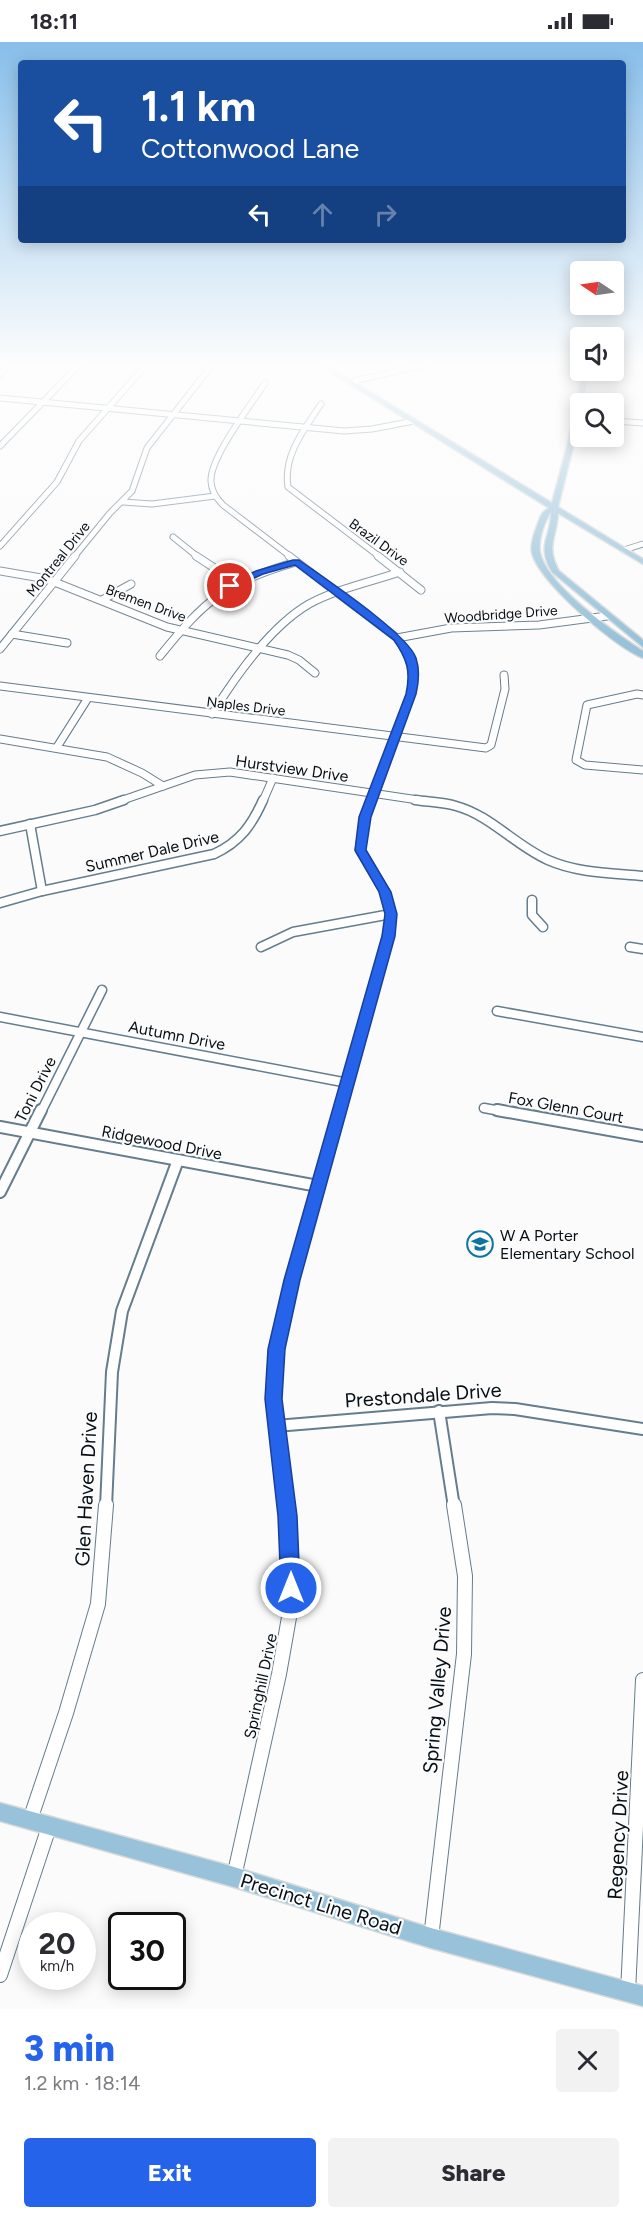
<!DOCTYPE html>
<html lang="en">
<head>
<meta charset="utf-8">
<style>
	:root { --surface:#fff; --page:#f2f2f3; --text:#2b2b33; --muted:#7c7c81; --accent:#2563eb }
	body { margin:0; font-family:Figtree,sans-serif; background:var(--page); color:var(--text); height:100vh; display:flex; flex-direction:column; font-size:22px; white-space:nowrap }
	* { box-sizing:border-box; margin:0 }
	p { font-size:20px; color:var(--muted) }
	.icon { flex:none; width:33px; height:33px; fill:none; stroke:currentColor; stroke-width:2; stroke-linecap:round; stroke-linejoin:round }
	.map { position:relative; height:1967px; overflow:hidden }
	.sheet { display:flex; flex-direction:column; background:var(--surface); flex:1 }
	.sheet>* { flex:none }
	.banner { position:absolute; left:18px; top:18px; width:608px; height:183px; border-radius:6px; box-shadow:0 3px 15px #0003; background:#1a4fa0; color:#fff; overflow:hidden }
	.needle { width:39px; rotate:283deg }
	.controls { position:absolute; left:570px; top:219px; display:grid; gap:12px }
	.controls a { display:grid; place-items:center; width:54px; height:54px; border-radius:6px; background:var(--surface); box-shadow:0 3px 15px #0003; font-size:30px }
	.speed { position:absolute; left:18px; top:1870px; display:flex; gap:12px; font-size:30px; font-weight:700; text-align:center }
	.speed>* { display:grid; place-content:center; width:78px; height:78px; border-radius:50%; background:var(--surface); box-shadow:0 3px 15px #0003; line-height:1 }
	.speed small { font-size:15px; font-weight:400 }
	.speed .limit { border:3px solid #111; border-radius:9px; background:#fff; color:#111 }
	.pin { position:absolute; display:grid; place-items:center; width:51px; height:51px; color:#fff; margin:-26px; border:3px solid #fff; border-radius:50%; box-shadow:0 2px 6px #0007 }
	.me { position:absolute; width:66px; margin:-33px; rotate:0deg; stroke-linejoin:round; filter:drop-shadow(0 0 4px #0008) }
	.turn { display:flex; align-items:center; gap:21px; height:126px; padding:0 24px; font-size:27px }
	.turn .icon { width:78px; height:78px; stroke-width:2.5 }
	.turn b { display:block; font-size:42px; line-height:51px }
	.lanes { display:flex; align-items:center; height:57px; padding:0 24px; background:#0003; justify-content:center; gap:30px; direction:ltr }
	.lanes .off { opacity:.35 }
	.round { display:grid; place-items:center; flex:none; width:63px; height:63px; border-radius:6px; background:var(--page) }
	.headline { display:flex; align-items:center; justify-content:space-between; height:102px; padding:0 24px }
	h1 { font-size:36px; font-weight:800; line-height:45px; color:var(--accent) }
	.action { display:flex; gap:12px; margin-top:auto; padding:12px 24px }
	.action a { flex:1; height:69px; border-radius:6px; background:var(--accent); color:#fff; font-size:24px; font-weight:800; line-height:69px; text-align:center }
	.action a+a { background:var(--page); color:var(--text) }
	.status { display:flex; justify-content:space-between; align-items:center; height:42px; padding:0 30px; background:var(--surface); direction:ltr }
	.status svg { height:16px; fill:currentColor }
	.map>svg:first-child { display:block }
</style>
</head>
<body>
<div class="status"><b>18:11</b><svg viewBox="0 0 49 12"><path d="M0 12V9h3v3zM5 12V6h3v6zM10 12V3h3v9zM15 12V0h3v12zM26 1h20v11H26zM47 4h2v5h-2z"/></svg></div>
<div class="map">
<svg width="643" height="1967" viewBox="0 0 643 1967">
	<rect width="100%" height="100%" fill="#fbfbfb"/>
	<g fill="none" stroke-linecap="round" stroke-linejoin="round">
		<!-- minor-far4 casing -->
		<g stroke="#657d8c" stroke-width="7">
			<g id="minor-far4">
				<path d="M0 332 10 323"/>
				<path d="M350 340 423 323"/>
				<path d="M265 341C251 363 210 415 211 439 211 449 216 456 223 463L291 515"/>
				<path d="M0 356 344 389 372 387 414 379"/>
				<path d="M321 362C304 388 283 413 288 445L380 515"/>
				<path d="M614 379 643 381"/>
				<path d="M0 404 79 323"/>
				<path d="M123 460 152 462 215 454"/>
				<path d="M173 495 198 515"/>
				<path d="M0 504 57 440 79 399 146 323"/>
				<path d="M624 508 643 502"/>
				<path d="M74 515 110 471 132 449 147 406 212 323"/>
			</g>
		</g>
		<!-- minor-far3 casing -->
		<g stroke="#657d8c" stroke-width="9">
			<g id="minor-far3">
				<path d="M196 514 236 540"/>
				<path d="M289 514 397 596C411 614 416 630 411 652L371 759"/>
				<path d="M378 514 421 548"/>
				<path d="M0 529 47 537 167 585 288 613 299 618 315 631"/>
				<path d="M102 558 131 542"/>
				<path d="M12 592 67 601"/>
				<path d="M397 596 451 586 539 583 607 574"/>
				<path d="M0 607 75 514"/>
				<path d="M160 614C205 558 226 540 296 520"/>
				<path d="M0 644 486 706 491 703 505 647 504 633"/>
				<path d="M643 653 637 652 587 663 576 718 585 723 643 728"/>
				<path d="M212 672C235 635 271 584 309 562 337 547 370 540 400 530"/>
				<path d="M0 697 107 715 142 731 163 744"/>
				<path d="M57 705 88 656"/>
				<path d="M120 759 195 733 230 730 425 759"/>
				<path d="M263 759 273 736"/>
			</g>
		</g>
		<!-- minor-far2 casing -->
		<g stroke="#657d8c" stroke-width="11">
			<g id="minor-far2">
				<path d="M415 758C429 760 443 760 456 764 490 773 516 804 548 818 577 831 611 831 643 834"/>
				<path d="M30 782 42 849"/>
				<path d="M0 789 95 768 124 758"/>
				<path d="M532 858V873L543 885"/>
				<path d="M0 861 42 849 214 812C240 800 252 783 263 758"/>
				<path d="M261 905 293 890 391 872"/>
				<path d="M630 905 643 907"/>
				<path d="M497 969 643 995"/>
				<path d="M0 975 348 1041"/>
				<path d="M484 1066 506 1070"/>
				<path d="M41 1070 102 948"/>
				<path d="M339 1070 389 894 391 872 385 850 360 808 365 775 371 758"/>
			</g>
		</g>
		<!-- minor-far1 casing -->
		<g stroke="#657d8c" stroke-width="14">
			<g id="minor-far1">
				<path d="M497 1068 643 1094"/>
				<path d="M0 1085 318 1144"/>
				<path d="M0 1150 41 1068"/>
				<path d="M439 1369 454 1465"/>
				<path d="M276 1384 492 1366 515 1367 643 1387"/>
				<path d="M106 1465 112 1330 122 1269 178 1118"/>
				<path d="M285 1465 274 1357 277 1307 292 1238 340 1068"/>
			</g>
		</g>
		<!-- minor casing -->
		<g stroke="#657d8c" stroke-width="16">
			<g id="minor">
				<path d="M30 1778 66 1671 98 1562 106 1463"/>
				<path d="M234 1835 279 1632 291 1564 290 1509 285 1463"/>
				<path d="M431 1896 464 1612 465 1534 454 1463"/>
				<path d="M0 1933 49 1785"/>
				<path d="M628 1950 643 1638"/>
			</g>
		</g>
		<!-- major casing -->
		<g stroke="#d7d9da" stroke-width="3">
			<g id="major">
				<path d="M319 323H326L552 461 568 401 583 328H589L582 362H580L574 401 558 465 643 517V522L558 471C557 496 545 503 559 529L643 598V605L552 530C536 502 551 497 551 470 544 480 538 498 540 510 546 543 615 591 643 609V616C615 605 539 540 532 511 530 503 534 492 537 484 540 476 541 470 549 466Z"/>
				<path d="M0 1761 234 1825 431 1886 643 1944V1964L431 1906 234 1845 0 1779Z"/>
			</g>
		</g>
		<!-- minor-far4 -->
		<use href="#minor-far4" stroke="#fff" stroke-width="5"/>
		<!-- minor-far3 -->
		<use href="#minor-far3" stroke="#fff" stroke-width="7"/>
		<!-- minor-far2 -->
		<use href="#minor-far2" stroke="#fff" stroke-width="8"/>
		<!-- minor-far1 -->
		<use href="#minor-far1" stroke="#fff" stroke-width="10"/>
		<!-- minor -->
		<use href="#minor" stroke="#fff" stroke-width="14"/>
		<!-- major -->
		<use href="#major" fill="#98c2d9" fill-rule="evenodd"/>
	</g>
	<!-- sky -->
	<linearGradient id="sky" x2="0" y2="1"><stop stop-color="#87beea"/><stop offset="0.54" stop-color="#fdfdfd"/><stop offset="1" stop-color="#fdfdfd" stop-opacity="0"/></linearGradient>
	<rect width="643" height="598" fill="url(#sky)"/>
	<!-- route -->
	<path fill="#2563eb" stroke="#184099" stroke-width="1.5" d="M293 518H299C324 536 407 591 416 616 420 628 419 639 416 652L371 775 366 808 391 850 397 872 395 894 300 1238 285 1307 282 1357 297 1474 300 1546 297 1553 291 1555 284 1553 281 1546 278 1474 265 1357 268 1307 284 1238 382 894 385 872 379 850 355 808 359 775 406 652C411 629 407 617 394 598L295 523 263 532 233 546 225 544 256 529Z"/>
	<!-- icons -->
	<defs>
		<g id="school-ring" transform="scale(1.35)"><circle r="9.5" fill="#fbfbfb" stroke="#0d74a0" stroke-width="1.5"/><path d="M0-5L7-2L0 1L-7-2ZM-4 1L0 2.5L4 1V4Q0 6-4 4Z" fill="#0d74a0"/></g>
	</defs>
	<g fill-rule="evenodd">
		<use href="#school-ring" x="480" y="1202"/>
	</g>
	<g text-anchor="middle" stroke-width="4.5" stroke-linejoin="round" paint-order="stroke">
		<!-- far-street labels -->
		<g font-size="14" fill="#060f15" stroke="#fbfbfb">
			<text transform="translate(379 500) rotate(36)" y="5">Brazil Drive</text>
			<text transform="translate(58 517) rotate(-51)" y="5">Montreal Drive</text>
			<text transform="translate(146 561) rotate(20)" y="5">Bremen Drive</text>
			<text transform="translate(501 572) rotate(-4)" y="5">Woodbridge Drive</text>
			<text transform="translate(246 664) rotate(7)" y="5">Naples Drive</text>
		</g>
		<!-- street labels -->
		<g font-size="16" fill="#060f15" stroke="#fbfbfb">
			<text transform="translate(292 726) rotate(8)" y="6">Hurstview Drive</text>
			<text transform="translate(152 809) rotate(-13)" y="6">Summer Dale Drive</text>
			<text transform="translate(177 993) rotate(11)" y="6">Autumn Drive</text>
			<text transform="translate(35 1047) rotate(-63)" y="6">Toni Drive</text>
			<text transform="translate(566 1065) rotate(10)" y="6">Fox Glenn Court</text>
			<text transform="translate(162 1100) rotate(11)" y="6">Ridgewood Drive</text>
			<text transform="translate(260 1644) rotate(-78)" y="6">Springhill Drive</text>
		</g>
		<!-- poi labels -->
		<g font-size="16" fill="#060f15" stroke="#fbfbfb" text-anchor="start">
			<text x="500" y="1199">W A Porter<tspan x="500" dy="18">Elementary School</tspan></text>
		</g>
		<!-- near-street labels -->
		<g font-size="20" fill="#060f15" stroke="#fbfbfb">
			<text transform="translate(423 1353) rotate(-4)" y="7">Prestondale Drive</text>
			<text transform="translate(86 1447) rotate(-87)" y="7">Glen Haven Drive</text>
			<text transform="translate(437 1648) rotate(-85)" y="7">Spring Valley Drive</text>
			<text transform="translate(618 1793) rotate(-87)" y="7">Regency Drive</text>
			<text transform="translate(321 1862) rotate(17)" y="7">Precinct Line Road</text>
		</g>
	</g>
</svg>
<div class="controls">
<a><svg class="needle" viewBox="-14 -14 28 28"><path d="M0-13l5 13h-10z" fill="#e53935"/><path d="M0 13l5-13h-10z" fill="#7c7c81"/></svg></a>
<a><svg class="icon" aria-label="sound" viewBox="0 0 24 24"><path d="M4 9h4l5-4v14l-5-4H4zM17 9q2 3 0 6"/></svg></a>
<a><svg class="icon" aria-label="search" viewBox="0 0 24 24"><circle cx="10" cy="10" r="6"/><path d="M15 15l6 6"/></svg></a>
</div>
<div class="speed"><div>20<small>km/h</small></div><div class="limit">30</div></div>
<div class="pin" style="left:230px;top:544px;background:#d93025"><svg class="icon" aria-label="arrive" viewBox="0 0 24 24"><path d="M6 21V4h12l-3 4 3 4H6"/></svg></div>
<svg class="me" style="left:291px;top:1546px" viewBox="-20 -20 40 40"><circle r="17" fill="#2563eb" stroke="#fff" stroke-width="3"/><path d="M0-11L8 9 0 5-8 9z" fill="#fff"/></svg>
<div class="banner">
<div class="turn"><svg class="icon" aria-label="left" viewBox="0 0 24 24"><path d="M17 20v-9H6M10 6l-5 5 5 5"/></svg><div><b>1.1 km</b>Cottonwood Lane</div></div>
<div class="lanes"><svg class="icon" aria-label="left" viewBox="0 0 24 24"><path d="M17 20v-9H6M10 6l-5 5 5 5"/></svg><svg class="icon off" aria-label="ahead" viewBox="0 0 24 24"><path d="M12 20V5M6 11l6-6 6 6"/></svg><svg class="icon off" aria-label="right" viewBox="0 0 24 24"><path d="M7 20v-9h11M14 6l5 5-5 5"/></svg></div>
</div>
</div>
<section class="sheet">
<div class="headline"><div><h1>3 min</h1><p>1.2 km · 18:14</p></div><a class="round"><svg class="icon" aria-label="close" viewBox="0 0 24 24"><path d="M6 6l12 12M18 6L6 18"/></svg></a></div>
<div class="action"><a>Exit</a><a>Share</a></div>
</section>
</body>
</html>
